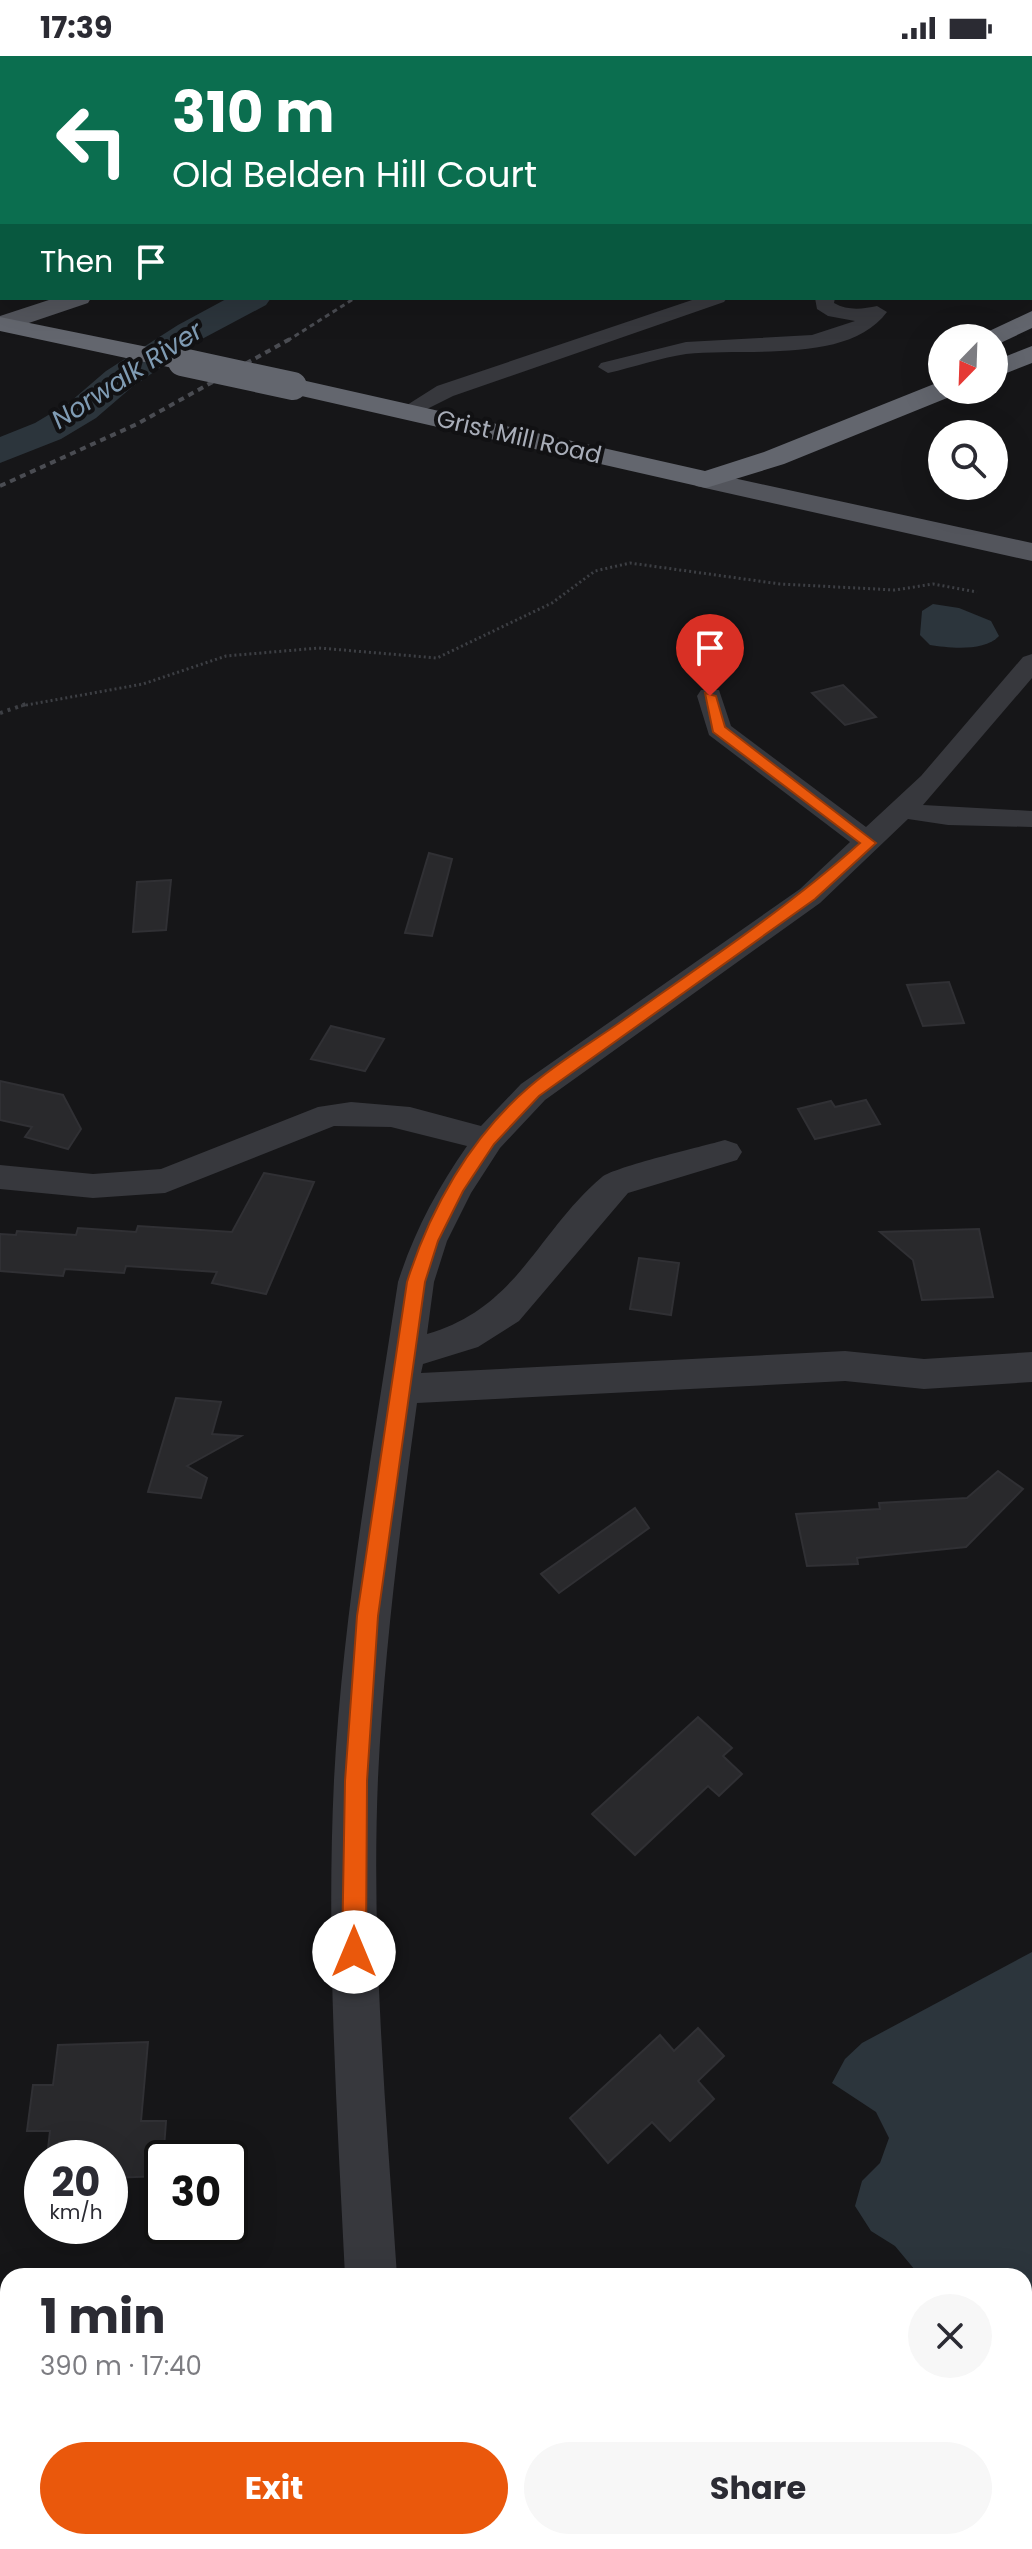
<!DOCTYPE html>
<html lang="en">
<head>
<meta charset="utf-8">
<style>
	:root { --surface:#fff; --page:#f7f7f7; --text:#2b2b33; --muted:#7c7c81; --accent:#ea580c }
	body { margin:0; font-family:Poppins,sans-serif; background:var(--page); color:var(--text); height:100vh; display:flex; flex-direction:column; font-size:30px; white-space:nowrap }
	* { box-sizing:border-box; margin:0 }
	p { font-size:26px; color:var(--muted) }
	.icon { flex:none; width:44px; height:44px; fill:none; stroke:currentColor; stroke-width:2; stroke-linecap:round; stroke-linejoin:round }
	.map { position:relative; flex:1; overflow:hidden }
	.drawer { position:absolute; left:0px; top:2212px; width:1032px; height:282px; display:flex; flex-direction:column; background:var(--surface); border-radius:24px 24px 0 0; box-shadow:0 8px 32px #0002 }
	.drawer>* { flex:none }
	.banner { position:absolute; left:0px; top:0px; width:1032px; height:244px; box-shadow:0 8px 32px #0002; background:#0b6e4f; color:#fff; overflow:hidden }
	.needle { width:52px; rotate:203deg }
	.fabs { position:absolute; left:928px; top:268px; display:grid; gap:16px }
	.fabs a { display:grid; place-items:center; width:80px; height:80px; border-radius:50%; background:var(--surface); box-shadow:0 8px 32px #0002; font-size:40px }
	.speed { position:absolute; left:24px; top:2084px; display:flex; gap:16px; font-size:40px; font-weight:700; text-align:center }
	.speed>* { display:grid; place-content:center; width:104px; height:104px; border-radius:50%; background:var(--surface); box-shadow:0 8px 32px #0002; line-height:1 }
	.speed small { font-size:20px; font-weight:400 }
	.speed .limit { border:4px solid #111; border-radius:12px; background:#fff; color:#111 }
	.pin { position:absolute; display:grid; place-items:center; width:68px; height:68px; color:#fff; margin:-82px -34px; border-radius:50% 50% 50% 0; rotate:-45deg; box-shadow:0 0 8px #0007 }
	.pin .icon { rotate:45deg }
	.me { position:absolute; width:88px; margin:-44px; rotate:0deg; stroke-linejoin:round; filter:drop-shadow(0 0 6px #0008) }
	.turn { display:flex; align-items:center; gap:28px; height:168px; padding:0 40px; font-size:36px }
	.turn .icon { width:104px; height:104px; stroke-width:2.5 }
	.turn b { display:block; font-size:56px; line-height:68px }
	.then { display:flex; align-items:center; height:76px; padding:0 40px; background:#0003; gap:16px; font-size:30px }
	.round { display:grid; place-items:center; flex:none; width:84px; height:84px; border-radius:42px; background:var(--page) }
	.summary { display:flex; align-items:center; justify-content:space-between; height:136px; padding:0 40px }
	h1 { font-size:48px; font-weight:700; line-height:60px }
	.action { display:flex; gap:16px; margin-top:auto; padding:16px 40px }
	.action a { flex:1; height:92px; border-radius:48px; background:var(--accent); color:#fff; font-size:32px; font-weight:700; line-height:92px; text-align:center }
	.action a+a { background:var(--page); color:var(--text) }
	.status { display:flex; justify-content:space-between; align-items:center; height:56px; padding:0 40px; background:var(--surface); direction:ltr }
	.status svg { height:22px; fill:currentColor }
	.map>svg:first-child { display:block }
</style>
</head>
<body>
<div class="status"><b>17:39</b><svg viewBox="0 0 49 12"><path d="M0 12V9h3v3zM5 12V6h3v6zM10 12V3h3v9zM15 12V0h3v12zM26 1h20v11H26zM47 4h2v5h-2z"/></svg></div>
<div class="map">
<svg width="1032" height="2493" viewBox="0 0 1032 2493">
	<rect width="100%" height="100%" fill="#161618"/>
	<!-- water -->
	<g fill="#2c353c">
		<path d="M933 548 959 552 991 565 999 580C984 596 949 592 930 589L920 579 922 555Z"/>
		<path d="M1032 1896V2304L1024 2300V2220H920L895 2190 871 2175 855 2150 862 2125 880 2107 889 2082 876 2056 832 2027 845 2003 862 1987Z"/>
	</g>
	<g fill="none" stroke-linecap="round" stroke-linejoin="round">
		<!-- river -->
		<path fill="#2c353c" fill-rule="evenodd" d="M228 242H271L266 249 202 283 132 331 96 362 61 383 0 407V381L35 367 70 346 106 315 178 269Z"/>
	</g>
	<!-- building -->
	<g fill="#29292c" stroke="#303034" stroke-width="2">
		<path d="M843 629 876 661 845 669 812 637Z"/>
		<path d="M429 797 452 803 432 880 405 877Z"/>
		<path d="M171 824 166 874 133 876 137 826Z"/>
		<path d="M949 926 964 967 923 970 907 929Z"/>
		<path d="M331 970 384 983 365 1015 311 1003Z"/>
		<path d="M0 1025 63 1039 81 1073 68 1093 25 1081 32 1071 0 1064Z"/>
		<path d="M866 1044 880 1068 815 1083 798 1053 831 1045 835 1051Z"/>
		<path d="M264 1117 314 1126 266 1238 212 1227 217 1216 126 1210 124 1217 65 1213 63 1220 0 1215V1178L16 1179 17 1175 76 1179 78 1172 136 1176 138 1170 232 1176Z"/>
		<path d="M979 1173 993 1241 922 1244 913 1204 880 1176Z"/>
		<path d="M639 1202 679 1207 671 1259 630 1253Z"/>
		<path d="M176 1342 221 1346 212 1378 241 1380 187 1410 207 1422 201 1442 148 1436Z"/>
		<path d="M998 1415 1023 1433 966 1491 857 1502 858 1508 807 1510 796 1458 880 1453 879 1447 967 1442Z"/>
		<path d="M635 1452 649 1472 559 1537 541 1518Z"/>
		<path d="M698 1661 732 1692 723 1700 742 1718 719 1740 708 1730 635 1799 592 1758Z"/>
		<path d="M698 1972 724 2000 698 2025 714 2043 670 2085 652 2066 608 2107 570 2062 660 1979 674 1995Z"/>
		<path d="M148 1986 141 2065H166L162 2120 110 2122V2102H47L50 2075H27L33 2029H53L58 1989Z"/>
	</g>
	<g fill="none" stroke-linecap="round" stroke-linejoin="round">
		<!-- path-far1 -->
		<path stroke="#3d3f44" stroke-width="3" stroke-dasharray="2 3" stroke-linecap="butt" d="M21 650 143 628 226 600 319 592 437 602 552 547 595 515 630 507 780 528 895 534 933 528 977 536"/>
		<!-- path -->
		<path stroke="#3d3f44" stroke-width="4" stroke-dasharray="3 5" stroke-linecap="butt" d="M0 657 26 648"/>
		<!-- minor -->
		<g fill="#37383d" fill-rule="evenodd">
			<path d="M47 0H66L46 2Z"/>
			<path d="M279 0H308L309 2H280Z"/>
			<path d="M486 0H505L485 2Z"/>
			<path d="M598 0H616L597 2Z"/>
			<rect x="0" y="14" width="2" height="10"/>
			<rect x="1030" y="75" width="2" height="10"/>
			<rect x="0" y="110" width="2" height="11"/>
			<rect x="1030" y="152" width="2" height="12"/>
			<path d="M0 155 2 156V168L0 167Z"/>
			<path d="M698 242H727L724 246 453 340 407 363 396 356 437 330Z"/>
			<path d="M815 242H835L834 247C848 255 863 253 877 250L887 256C848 309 744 291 686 298 660 302 634 311 608 317L598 311 601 307 686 286 812 279 855 265 828 260 817 253Z"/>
			<path d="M1032 598V622L923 749 1032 755V771L948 769 908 763 820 847 545 1044 500 1092 471 1137 447 1185 434 1226 427 1278C518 1252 537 1176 602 1121 614 1111 704 1090 725 1084L737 1088 742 1096 737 1104 628 1137 519 1265 478 1291 423 1308 421 1317 845 1295 924 1303 1032 1296V1326L924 1333 845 1325 417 1347C400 1472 384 1596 378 1722 371 1888 386 2054 397 2220H345C337 2055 326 1890 334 1724 343 1556 373 1392 398 1226 414 1176 437 1133 467 1090L391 1071 334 1070 165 1137 93 1142 0 1133V1109L93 1118 161 1113 318 1051 351 1046 410 1051 481 1070 521 1028 800 833 850 786 709 679 697 640 701 634H719L731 670 866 771 921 720 1023 601Z"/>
			<path d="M368 2486H424L425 2493H369Z"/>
		</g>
		<!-- major -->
		<g fill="#53555c" fill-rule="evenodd">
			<path d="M55 242H91L88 247 14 272 0 273V260Z"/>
			<path d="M706 416 1032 487V505L696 430 692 424 696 418Z"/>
		</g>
		<!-- highway -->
		<g fill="#63666e" fill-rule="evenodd">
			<path d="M1032 255V272L994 290V282H981L985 277Z"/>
			<path d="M0 261 182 298 195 306 182 314 0 275Z"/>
			<path d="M1032 290V307L994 322V305Z"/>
			<path d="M293 322 705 415 764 396 934 328 942 326V334H956L952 340 784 408 706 432 284 336 280 330Z"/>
		</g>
		<!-- rail-far1 -->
		<g stroke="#4a4c52" stroke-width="3" stroke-dasharray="5 4" stroke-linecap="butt">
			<path d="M805 2 813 0"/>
			<path d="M287 285 355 242"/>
		</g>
		<!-- rail -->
		<path stroke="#4a4c52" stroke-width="4" stroke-dasharray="6 5" stroke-linecap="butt" d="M0 430 137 368 290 283"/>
		<!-- highway-bridge -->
		<path stroke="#63666e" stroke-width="28" d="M182 306 293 330"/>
	</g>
	<!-- route -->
	<path fill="#ea580c" stroke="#983908" stroke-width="2" d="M705 637 716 640 725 671 876 787 815 843 539 1040 494 1088 463 1135 438 1185 425 1226 378 1560 367 1725 366 1896 362 1904 354 1908 346 1904 342 1896 345 1725 357 1560 407 1226C430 1153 470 1082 528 1032 556 1007 591 987 622 965 703 908 786 853 860 787L713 676Z"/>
	<g text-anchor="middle" stroke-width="8" stroke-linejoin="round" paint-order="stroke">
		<!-- far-street labels -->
		<g font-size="24" fill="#a8adb8" stroke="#111113">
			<text transform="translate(519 381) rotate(13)" y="8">Grist Mill Road</text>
		</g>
		<!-- far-water labels -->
		<g font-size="26" font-style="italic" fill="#7f9bb3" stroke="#111113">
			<text transform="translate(127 319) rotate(-33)" y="9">Norwalk River</text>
		</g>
	</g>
</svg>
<div class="fabs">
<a><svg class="needle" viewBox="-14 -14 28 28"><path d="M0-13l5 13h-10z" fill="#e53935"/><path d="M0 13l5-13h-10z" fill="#7c7c81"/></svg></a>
<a><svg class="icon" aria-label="search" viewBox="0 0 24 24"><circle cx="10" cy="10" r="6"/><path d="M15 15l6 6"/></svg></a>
</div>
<div class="speed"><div>20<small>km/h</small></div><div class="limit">30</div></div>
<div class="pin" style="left:710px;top:640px;background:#d93025"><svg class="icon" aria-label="arrive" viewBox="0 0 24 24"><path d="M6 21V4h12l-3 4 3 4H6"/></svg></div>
<svg class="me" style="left:354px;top:1896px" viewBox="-20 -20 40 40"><circle r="19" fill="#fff"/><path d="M0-13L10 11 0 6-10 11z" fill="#ea580c"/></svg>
<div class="banner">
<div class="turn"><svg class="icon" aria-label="left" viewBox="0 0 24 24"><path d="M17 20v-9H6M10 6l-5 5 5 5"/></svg><div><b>310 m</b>Old Belden Hill Court</div></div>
<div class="then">Then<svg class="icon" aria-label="arrive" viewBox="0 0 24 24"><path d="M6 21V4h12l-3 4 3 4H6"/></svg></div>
</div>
<section class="drawer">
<div class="summary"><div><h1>1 min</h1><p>390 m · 17:40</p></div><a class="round"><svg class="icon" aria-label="close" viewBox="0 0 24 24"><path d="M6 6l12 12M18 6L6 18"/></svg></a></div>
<div class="action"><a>Exit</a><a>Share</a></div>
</section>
</div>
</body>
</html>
